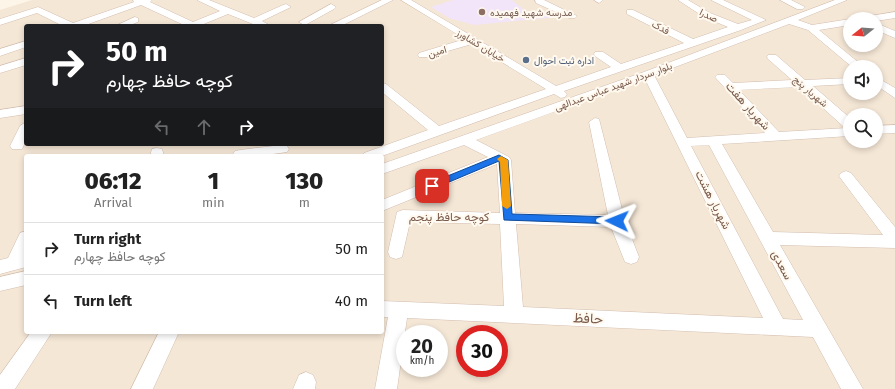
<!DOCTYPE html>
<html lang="en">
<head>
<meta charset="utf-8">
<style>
	:root { --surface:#fff; --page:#f6f6f6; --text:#222; --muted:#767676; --line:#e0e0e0 }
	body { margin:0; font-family:"Fira Sans",Vazirmatn,sans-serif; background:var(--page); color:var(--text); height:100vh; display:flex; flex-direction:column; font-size:15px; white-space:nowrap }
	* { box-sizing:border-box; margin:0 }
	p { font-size:13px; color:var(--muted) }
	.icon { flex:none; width:22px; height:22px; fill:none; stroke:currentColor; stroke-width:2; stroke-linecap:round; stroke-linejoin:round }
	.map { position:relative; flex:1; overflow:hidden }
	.side { position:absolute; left:24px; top:154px; width:360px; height:180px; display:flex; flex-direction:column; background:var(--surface); border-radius:4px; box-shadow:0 2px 6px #0003 }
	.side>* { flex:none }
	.hud { position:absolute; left:24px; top:24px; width:360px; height:122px; border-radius:4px; box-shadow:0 2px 6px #0003; background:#202124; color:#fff; overflow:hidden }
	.needle { width:26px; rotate:253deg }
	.controls { position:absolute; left:843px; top:12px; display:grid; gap:8px }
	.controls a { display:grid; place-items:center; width:40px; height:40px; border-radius:50%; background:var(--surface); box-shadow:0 2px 6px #0003; font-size:20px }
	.speed { position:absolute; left:396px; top:325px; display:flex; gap:8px; font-size:20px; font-weight:700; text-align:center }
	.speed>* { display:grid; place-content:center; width:52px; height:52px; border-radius:50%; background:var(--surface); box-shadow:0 2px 6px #0003; line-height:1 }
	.speed small { font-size:10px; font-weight:400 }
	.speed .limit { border:6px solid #d22; background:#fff; color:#111 }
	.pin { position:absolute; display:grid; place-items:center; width:34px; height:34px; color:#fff; margin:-17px; border-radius:8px; box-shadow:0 2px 6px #0006 }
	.me { position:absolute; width:44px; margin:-22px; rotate:272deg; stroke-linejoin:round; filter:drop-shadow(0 0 3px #0008) }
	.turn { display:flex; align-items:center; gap:14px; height:84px; padding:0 16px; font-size:18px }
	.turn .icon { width:52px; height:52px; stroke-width:2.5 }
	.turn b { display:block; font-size:28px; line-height:34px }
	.lanes { display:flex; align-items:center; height:38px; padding:0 16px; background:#0003; justify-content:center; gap:20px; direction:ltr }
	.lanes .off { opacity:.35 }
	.eta { display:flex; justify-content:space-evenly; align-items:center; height:68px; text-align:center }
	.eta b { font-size:24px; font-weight:800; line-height:28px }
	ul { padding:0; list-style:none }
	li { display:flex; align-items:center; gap:12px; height:52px; padding:0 16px; border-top:1px solid var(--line) }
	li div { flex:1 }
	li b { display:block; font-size:15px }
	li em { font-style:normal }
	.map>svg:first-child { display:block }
</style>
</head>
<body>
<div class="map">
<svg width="895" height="389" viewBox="0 0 895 389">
	<rect width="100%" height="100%" fill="#fdf5e8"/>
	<!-- residential -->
	<path fill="#f5e7d6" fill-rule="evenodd" d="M32 0H895V389H0V10ZM850 19H876V45H850ZM26 26H382V144H26ZM850 67H876V93H850ZM850 115H876V141H850ZM26 156H382V332H26ZM405 334H439V368H405ZM465 334H499V368H465Z"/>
	<!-- education -->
	<path fill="#f2e5fa" d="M453 0H512L528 13 557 17 474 25 449 18 431 7Z"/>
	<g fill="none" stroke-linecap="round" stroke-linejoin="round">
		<!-- minor casing -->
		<g stroke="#d3beb0" stroke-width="1">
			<g id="minor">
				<path d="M133 0H152L150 2 193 22 220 11 197 0H209L254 18 283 5 286 4 291 7 262 21 271 26H258L228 14 199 26H186L141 5 83 26H63L37 13 0 25V19L38 7 73 23 134 2Z"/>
				<path d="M382 0H393L341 26H328Z"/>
				<path d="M401 0H411L556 86 611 67 595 56 594 54 595 52H603L621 64 684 43 627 14V10H633L693 39 728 27 704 17 678 0H688L710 13 738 24 752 20 711 0H723L766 20 741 30 564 91 567 94 565 97 561 98 554 94 382 156H362L364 153 428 130 382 92V83L386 84 439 126 546 89 472 44 427 57H419L418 55 419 53 465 39Z"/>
				<path d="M535 0H544L577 16 575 18H569L536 3Z"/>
				<path d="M594 0H603L599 3Z"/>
				<path d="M780 0H791L805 7 803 9H797Z"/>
				<path d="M835 0H847L798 20 812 25 850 19V25L819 30 864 67H852L808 30 789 24 654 75 687 138 765 133 715 77 717 75H725L733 83 792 80 768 59 767 57 768 55H776L805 80 850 78V84L813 86 850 118V136L722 144 773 232 883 235 839 176 841 173 846 171 851 173 895 227V248L780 245 863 389H841L813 337 407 318 397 389H375L388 317H382V301L504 306 500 224 410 222 402 257 396 259 390 257 388 252 397 212 403 210 500 213 497 164 382 211V200L488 157 464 145 382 174V164L644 72ZM645 79 763 318 523 307 516 224 611 227 625 262 631 264 637 262 639 257 625 221 599 119 595 118 589 122 608 215 515 213 511 160 509 157 476 140ZM800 87 845 128H847L779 132 739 90ZM709 145 803 320 783 319 691 146Z"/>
				<path d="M331 4 336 7 334 9 307 24 304 25 299 22Z"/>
				<path d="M895 12V18L876 21V19H865L870 16Z"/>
				<path d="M135 17 138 18V22L128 26H115Z"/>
				<path d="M876 23 895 31V38L876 30Z"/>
				<path d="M26 41V47L0 56V49Z"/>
				<path d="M26 58V65L0 73V66Z"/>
				<path d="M876 77 895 88V98L876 85Z"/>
				<path d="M26 106V114L0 118V110Z"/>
				<path d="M26 122C26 132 27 141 22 149H12L10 146 20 126Z"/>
				<path d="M895 125V133L876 134V126Z"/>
				<path d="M282 145 287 146 289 149 287 152 259 156H234L233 154 235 151 240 150Z"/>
				<path d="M157 148 162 149 164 156H150L152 149Z"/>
				<path d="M26 231V267L0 274V260L8 258 20 233Z"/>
				<path d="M26 271V285L0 291V277Z"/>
				<path d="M31 332H52L15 389H0V375Z"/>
				<path d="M159 332H179L153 389H131Z"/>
				<path d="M306 372 313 375 316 382 315 389H293L299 375Z"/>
			</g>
		</g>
		<!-- minor -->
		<use href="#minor" fill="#fff" fill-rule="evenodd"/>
	</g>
	<!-- route -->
	<path fill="#1a73e8" stroke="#114b97" d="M499 155 508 160 512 214 617 217 622 221 617 224 504 220 499 161 435 188 432 189 427 186 428 184Z"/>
	<!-- slow -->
	<path fill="#f59e0b" d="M501 156 508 160 511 206 507 209 502 206 500 162 497 159Z"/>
	<!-- markers -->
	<circle fill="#8d6e63" stroke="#fff9ef" stroke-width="1.5" cx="482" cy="12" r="4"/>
	<circle fill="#5c6f8a" stroke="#fff9ef" stroke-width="1.5" cx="526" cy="60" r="4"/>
	<g text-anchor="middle" stroke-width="4" stroke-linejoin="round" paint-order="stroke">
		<!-- far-education labels -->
		<g font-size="10" fill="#785e54" stroke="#fff9ef" text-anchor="start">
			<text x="490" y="16">مدرسه شهید فهمیده</text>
		</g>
		<!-- far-street labels -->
		<g font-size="10" fill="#795a4b" stroke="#fff9ef">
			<text transform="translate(709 15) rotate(26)" y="4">صدرا</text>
			<text transform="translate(661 27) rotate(27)" y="4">فدک</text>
			<text transform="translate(481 45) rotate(31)" y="4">خیابان کشاورز</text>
			<text transform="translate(437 51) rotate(-16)" y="4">امین</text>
			<text transform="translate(613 86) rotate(-20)" y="4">بلوار سردار شهید عباس عبدالهی</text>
			<text transform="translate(811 91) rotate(41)" y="4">شهریار پنج</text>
		</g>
		<!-- far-service labels -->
		<g font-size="10" fill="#4e5e75" stroke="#fff9ef" text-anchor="start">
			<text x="534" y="64">اداره ثبت احوال</text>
		</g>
		<!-- street labels -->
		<g font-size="12" fill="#795a4b" stroke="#fff9ef">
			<text transform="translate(748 106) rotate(48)" y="4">شهریار هفت</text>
			<text transform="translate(713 200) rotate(63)" y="4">شهریار هشت</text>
			<text x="449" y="221">کوچه حافظ پنجم</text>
			<text transform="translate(782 265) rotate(62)" y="4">سعدی</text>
		</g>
		<!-- near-street labels -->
		<g font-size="14" fill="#795a4b" stroke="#fff9ef">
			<text transform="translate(588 318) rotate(3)" y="5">حافظ</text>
		</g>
	</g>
</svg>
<div class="controls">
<a><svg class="needle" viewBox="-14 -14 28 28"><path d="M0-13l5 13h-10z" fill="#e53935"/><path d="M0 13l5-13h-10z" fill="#767676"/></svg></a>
<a><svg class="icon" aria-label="sound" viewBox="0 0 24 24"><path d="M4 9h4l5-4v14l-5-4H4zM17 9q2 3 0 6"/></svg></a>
<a><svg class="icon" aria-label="search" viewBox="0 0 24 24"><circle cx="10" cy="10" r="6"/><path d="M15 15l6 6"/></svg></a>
</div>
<div class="speed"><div>20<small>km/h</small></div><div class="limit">30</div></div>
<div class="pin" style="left:432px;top:186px;background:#d93025"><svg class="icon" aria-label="arrive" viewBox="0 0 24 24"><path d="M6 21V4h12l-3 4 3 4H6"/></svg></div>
<svg class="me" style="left:617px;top:221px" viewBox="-20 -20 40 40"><path d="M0-17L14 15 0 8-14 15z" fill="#1a73e8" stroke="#fff" stroke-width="4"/></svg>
<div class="hud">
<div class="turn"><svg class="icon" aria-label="right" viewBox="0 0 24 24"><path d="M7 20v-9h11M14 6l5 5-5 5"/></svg><div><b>50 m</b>کوچه حافظ چهارم</div></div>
<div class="lanes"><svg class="icon off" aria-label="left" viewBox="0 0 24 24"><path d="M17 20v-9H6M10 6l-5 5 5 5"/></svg><svg class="icon off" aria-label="ahead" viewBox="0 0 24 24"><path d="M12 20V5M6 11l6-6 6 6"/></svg><svg class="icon" aria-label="right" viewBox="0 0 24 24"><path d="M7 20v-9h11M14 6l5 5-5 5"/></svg></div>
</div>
<section class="side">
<div class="eta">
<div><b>06:12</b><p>Arrival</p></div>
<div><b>1</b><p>min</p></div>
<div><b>130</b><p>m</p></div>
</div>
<ul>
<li><svg class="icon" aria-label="right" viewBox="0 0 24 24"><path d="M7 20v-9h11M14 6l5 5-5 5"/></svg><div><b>Turn right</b><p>کوچه حافظ چهارم</p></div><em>50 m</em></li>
<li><svg class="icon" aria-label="left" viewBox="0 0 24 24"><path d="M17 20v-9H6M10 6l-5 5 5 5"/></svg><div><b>Turn left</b></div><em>40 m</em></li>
</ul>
</section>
</div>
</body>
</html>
